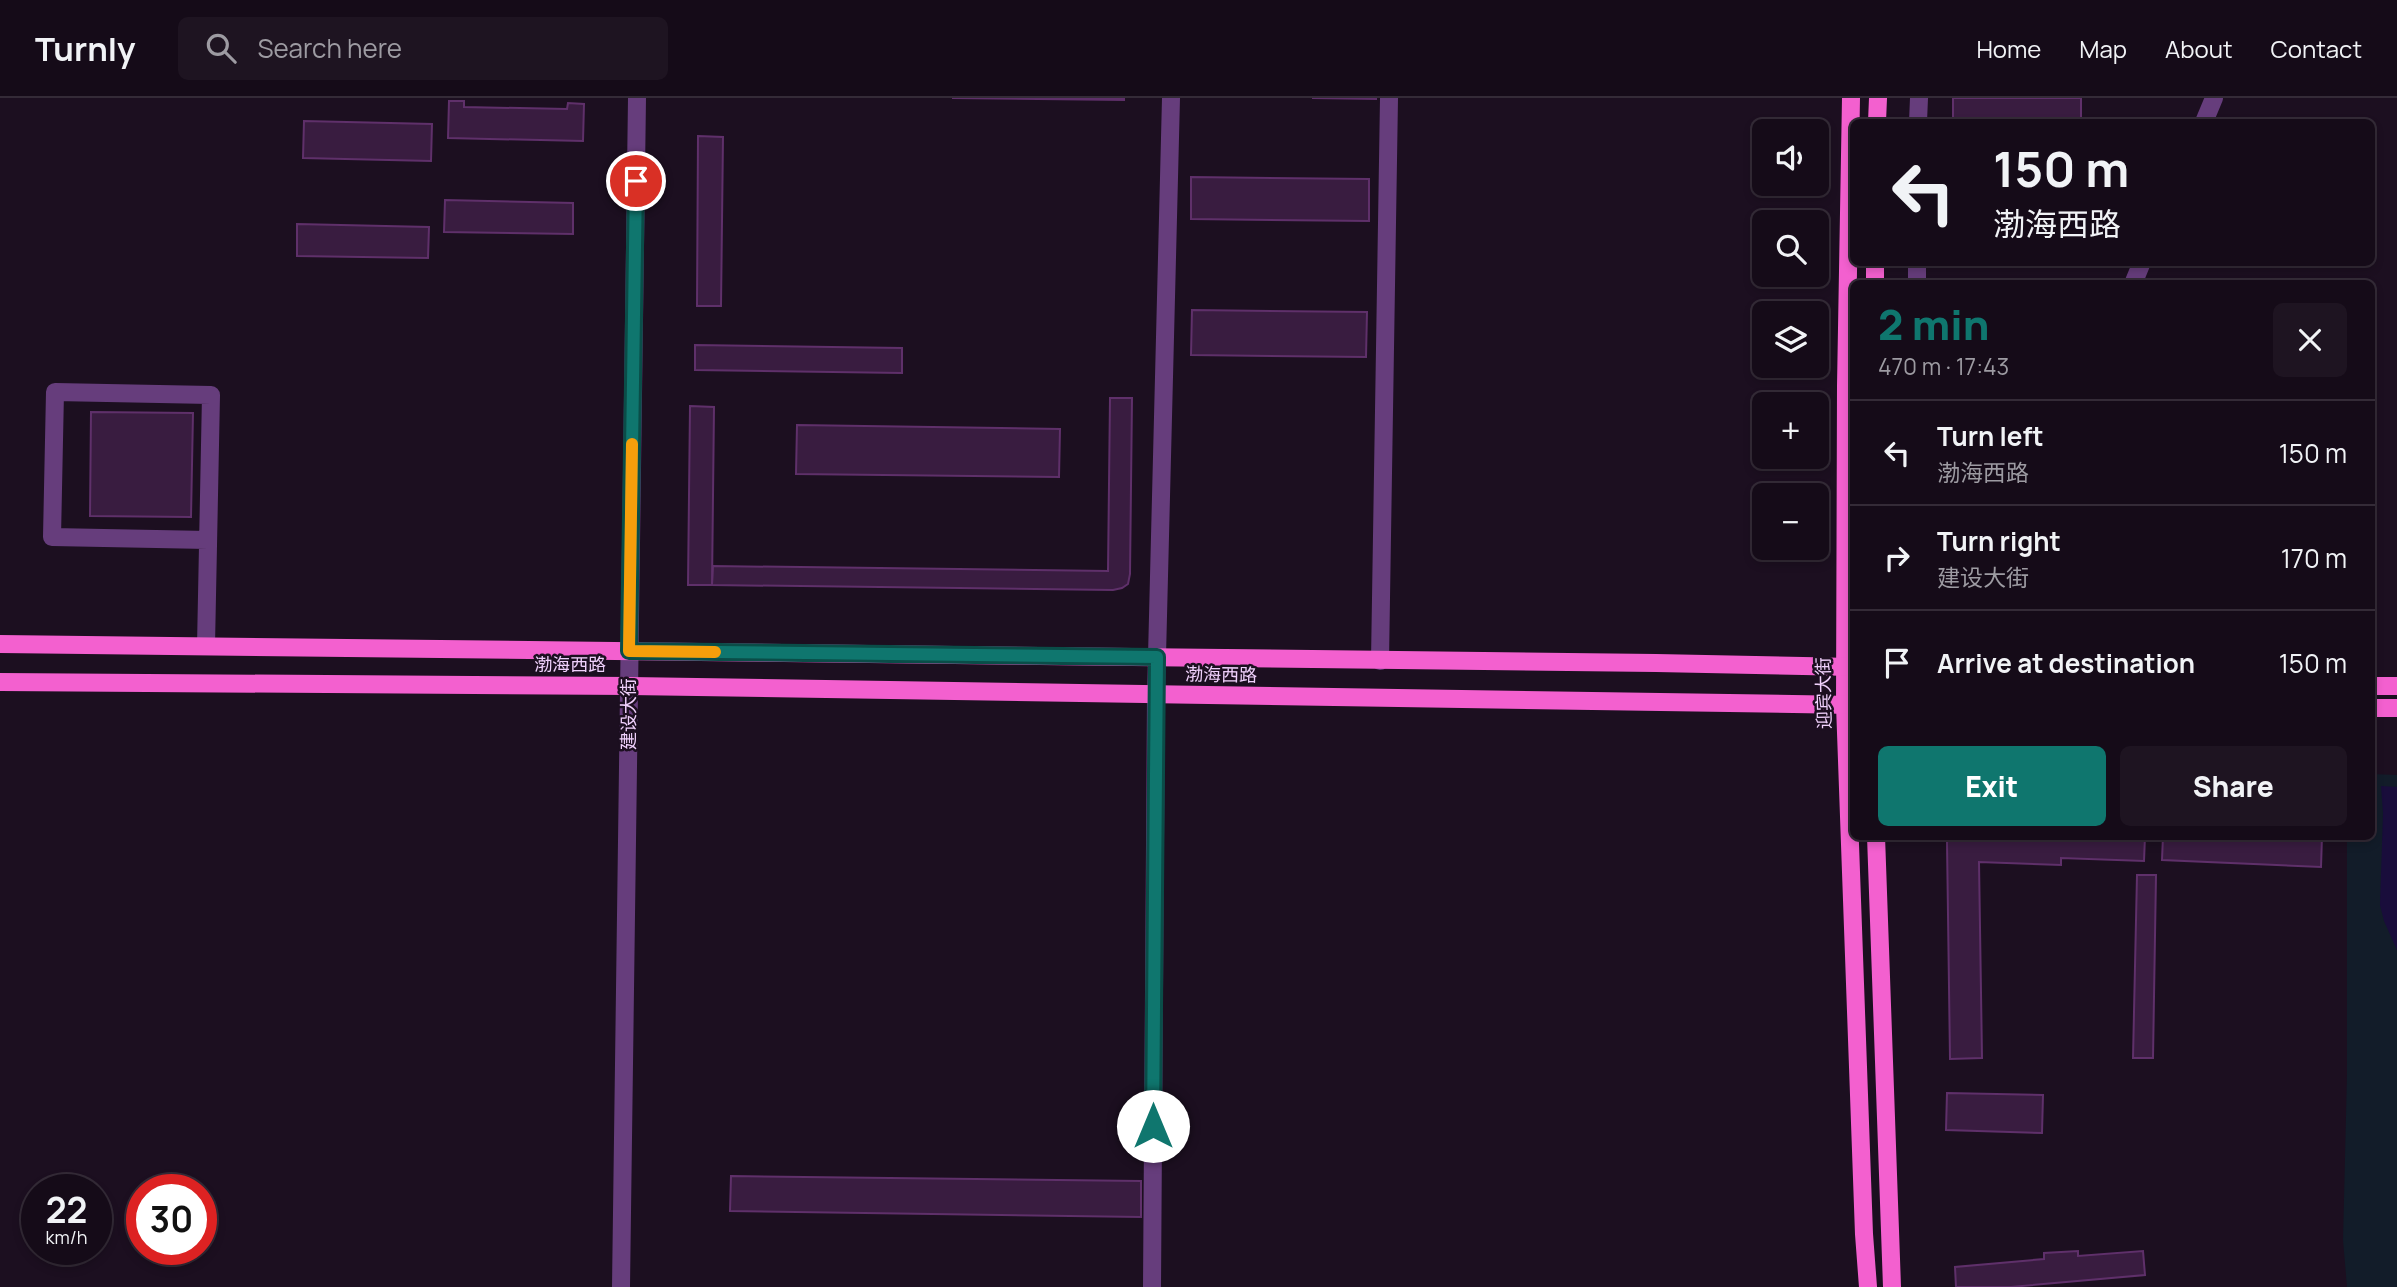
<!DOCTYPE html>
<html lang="en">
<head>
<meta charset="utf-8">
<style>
	:root { --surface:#150b18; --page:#1e1421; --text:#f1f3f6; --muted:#9d9ba2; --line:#342b37; --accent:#0f766e }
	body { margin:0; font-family:Manrope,"Noto Sans SC",sans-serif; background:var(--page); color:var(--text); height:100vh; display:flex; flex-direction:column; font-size:26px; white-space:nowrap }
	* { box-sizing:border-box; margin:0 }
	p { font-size:23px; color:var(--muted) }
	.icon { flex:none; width:38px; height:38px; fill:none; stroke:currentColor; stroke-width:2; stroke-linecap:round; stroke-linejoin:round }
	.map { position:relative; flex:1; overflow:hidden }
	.panel { position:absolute; left:1850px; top:182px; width:525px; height:560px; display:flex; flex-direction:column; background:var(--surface); border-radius:10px; box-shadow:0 4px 10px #0003,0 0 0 2px var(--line) }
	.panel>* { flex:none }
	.top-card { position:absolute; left:1850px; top:21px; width:525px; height:147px; border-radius:10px; box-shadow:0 4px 10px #0003,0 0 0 2px var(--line); background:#150b18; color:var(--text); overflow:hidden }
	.controls { position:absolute; left:1752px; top:21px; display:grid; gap:14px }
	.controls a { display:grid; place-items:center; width:77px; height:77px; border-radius:10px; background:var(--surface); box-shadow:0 4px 10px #0003,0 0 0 2px var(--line); font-size:35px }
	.speed { position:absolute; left:21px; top:1076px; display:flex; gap:14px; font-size:35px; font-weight:700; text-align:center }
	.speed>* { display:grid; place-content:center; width:91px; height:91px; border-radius:50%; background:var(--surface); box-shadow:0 4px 10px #0003,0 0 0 2px var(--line); line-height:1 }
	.speed small { font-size:18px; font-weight:400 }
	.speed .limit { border:10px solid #d22; background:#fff; color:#111 }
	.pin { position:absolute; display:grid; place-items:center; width:60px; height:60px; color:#fff; margin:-30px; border:4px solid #fff; border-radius:50%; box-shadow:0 2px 7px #0007 }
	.me { position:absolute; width:77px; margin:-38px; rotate:0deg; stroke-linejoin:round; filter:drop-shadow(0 0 5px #0008) }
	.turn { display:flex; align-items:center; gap:24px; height:147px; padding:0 28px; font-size:32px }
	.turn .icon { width:91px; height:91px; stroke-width:2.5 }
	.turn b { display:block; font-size:49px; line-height:60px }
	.round { display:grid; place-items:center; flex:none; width:74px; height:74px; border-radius:10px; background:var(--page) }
	.headline { display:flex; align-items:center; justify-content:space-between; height:119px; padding:0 28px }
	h1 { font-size:42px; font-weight:800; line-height:52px; color:var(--accent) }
	.button { display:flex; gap:14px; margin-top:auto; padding:14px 28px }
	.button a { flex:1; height:80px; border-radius:10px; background:var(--accent); color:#fff; font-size:28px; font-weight:800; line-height:80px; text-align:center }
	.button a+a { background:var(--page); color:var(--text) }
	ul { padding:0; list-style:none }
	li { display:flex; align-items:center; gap:21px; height:105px; padding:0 28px; border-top:2px solid var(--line) }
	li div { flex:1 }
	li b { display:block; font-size:26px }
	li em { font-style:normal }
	header { display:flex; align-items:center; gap:42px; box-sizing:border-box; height:98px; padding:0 35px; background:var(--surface); border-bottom:2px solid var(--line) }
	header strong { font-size:33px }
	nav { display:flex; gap:38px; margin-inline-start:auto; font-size:24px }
	.search { width:490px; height:63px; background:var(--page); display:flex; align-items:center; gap:18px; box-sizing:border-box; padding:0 24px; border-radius:10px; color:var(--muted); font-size:26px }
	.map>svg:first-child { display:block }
</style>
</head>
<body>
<header>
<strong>Turnly</strong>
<div class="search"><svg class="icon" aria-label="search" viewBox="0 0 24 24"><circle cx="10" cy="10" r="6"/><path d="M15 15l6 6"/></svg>Search here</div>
<nav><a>Home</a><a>Map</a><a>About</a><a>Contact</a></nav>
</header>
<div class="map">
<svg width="2397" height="1189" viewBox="0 0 2397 1189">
	<rect width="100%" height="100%" fill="#1c0f20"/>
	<!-- green -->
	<path fill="#121c29" d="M2371 676 2397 677V1189H2347L2343 1142 2347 977V739L2371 738Z"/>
	<!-- water -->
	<path fill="#190d3b" d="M2381 688 2397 689V852L2384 823 2380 807 2383 715Z"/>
	<!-- building -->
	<g fill="#391c40" stroke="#5f306a" stroke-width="2">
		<path d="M952 0H1124V2Z"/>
		<path d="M1312 0H1376V1Z"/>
		<rect x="1953" y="0" width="128" height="24"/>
		<path d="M449 3H464V9L567 11 568 5 584 6 583 43 448 40Z"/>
		<path d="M304 23 432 26 431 63 303 60Z"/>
		<path d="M698 38 723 39 721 208H697Z"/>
		<path d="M1191 79 1369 81V123L1191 121Z"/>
		<path d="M445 102 573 105V136L444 134Z"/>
		<path d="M297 126 429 129 428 160 297 158Z"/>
		<path d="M1192 212 1367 214 1366 259 1191 257Z"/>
		<path d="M695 247 902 250V275L695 272Z"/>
		<path d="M1110 300H1132L1130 476 1128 486 1122 490 1113 492 712 487 713 468 1108 473Z"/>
		<path d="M690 308 714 309 712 487H688Z"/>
		<path d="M91 314 193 315 191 419 90 418Z"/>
		<path d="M797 327 1060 331 1059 379 796 376Z"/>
		<path d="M1954 738H2145L2144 763 2061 760V767L1979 764 1982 960 1950 961 1947 744Z"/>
		<path d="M2163 738H2322L2321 769 2162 762Z"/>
		<path d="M2137 777H2156L2153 960H2133Z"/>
		<path d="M1947 995 2043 997 2042 1035 1946 1032Z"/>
		<path d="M731 1078 1141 1083V1119L730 1113Z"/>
		<path d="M2078 1153V1158L2143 1153 2145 1177 2011 1189H1956L1955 1169 2044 1161V1155Z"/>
	</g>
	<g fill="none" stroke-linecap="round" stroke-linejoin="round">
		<!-- minor -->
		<g stroke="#663d7c" stroke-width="18">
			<path d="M1918 24 1919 0"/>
			<path d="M2204 24 2214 0"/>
			<path d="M1917 186V164"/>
			<path d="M2133 186 2142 164"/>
			<path d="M206 548 211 297 55 294 52 439 208 442"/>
			<path d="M1380 563 1389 0"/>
			<path d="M621 1189 637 0"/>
			<path d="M1152 1189 1156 598 1171 0"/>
		</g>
		<!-- major -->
		<g stroke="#f360cf" stroke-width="18">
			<path d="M1851 0 1846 288 1845 607 1864 1136 1868 1189"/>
			<path d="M1877 24 1878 0"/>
			<path d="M1875 186V164"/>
			<path d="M0 546 1656 565 1853 569"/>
			<path d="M0 584 630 588 1853 607"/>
			<path d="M2371 588H2397"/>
			<path d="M2371 610H2397"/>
			<path d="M1876 738 1892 1189"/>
		</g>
	</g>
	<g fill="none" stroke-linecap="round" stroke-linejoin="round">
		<!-- route casing -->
		<g stroke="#0a4d48" stroke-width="18">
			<path id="route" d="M636 83 629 553 1157 559 1153 1028"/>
		</g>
		<!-- route -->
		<use href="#route" stroke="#0f766e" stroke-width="12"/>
		<!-- slow -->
		<path stroke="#f59e0b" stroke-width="12" d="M632 346 629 553 715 554"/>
	</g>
	<g text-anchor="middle" stroke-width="5" stroke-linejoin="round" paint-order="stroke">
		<!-- street labels -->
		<g font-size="18" fill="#f0d1fc" stroke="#1c0f20">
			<text x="570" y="573">渤海西路</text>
			<text transform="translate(1221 577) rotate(1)" y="6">渤海西路</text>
			<text transform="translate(1824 595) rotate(-91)" y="6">迎宾大街</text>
			<text transform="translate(629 616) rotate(-90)" y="6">建设大街</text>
		</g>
	</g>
</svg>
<div class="controls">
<a><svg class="icon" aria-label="sound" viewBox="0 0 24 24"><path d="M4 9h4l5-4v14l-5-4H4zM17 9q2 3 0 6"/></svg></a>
<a><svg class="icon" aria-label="search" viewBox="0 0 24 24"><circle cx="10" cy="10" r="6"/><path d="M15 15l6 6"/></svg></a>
<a><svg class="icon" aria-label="layers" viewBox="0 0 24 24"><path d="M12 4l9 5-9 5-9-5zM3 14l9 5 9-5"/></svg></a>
<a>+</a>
<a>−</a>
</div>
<div class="speed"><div>22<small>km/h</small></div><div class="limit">30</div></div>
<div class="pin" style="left:636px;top:83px;background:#d93025"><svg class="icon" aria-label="arrive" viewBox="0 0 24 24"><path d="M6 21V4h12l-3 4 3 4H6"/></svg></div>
<svg class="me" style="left:1153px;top:1028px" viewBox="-20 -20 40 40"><circle r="19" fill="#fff"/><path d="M0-13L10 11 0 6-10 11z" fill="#0f766e"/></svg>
<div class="top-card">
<div class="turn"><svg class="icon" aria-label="left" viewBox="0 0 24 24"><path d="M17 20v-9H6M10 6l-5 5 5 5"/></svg><div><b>150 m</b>渤海西路</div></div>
</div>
<section class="panel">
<div class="headline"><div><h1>2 min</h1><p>470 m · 17:43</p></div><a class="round"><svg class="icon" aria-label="close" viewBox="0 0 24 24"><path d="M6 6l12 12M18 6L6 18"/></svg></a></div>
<ul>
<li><svg class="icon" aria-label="left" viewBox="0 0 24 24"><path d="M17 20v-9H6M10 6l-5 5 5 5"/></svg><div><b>Turn left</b><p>渤海西路</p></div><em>150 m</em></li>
<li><svg class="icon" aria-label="right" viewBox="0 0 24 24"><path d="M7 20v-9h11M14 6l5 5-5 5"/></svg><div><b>Turn right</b><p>建设大街</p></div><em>170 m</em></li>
<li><svg class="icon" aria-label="arrive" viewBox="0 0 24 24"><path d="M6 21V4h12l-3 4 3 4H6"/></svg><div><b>Arrive at destination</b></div><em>150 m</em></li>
</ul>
<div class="button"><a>Exit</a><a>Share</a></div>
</section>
</div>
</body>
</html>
